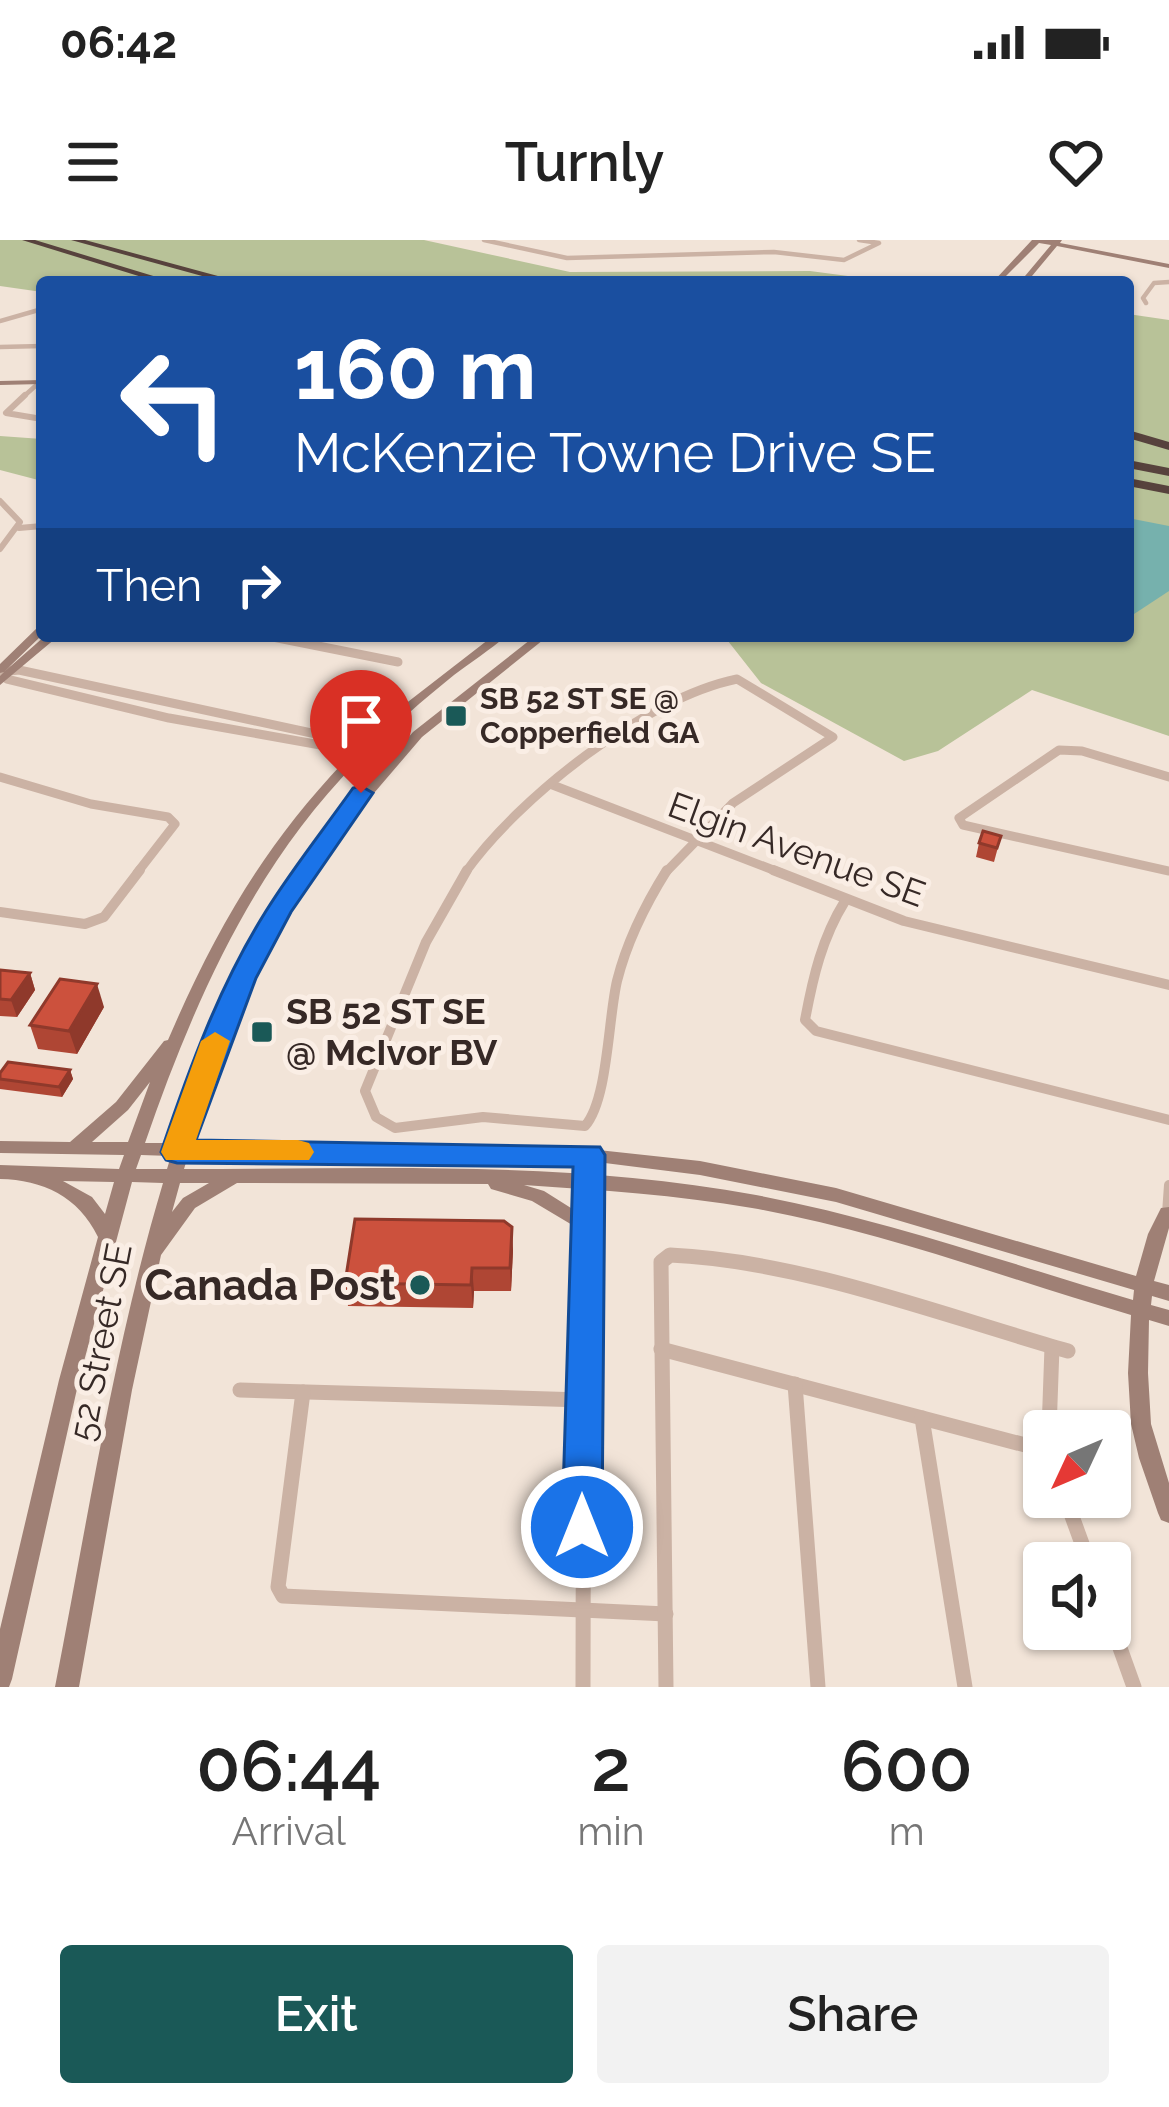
<!DOCTYPE html>
<html lang="en">
<head>
<meta charset="utf-8">
<style>
	:root { --surface:#fff; --page:#f2f2f2; --text:#222; --muted:#767676; --accent:#1a5957 }
	body { margin:0; font-family:Raleway,sans-serif; background:var(--page); color:var(--text); height:100vh; display:flex; flex-direction:column; font-size:45px; white-space:nowrap }
	* { box-sizing:border-box; margin:0 }
	p { font-size:39px; color:var(--muted) }
	.icon { flex:none; width:66px; height:66px; fill:none; stroke:currentColor; stroke-width:2; stroke-linecap:round; stroke-linejoin:round }
	.map { position:relative; height:1447px; overflow:hidden }
	.details { display:flex; flex-direction:column; background:var(--surface); flex:1 }
	.details>* { flex:none }
	.top-card { position:absolute; left:36px; top:36px; width:1098px; height:366px; border-radius:12px; box-shadow:0 3px 9px #0004; background:#1a4fa0; color:#fff; overflow:hidden }
	.needle { width:78px; rotate:226deg }
	.fabs { position:absolute; left:1023px; top:1170px; display:grid; gap:24px }
	.fabs a { display:grid; place-items:center; width:108px; height:108px; border-radius:12px; background:var(--surface); box-shadow:0 3px 9px #0004; font-size:60px }
	.pin { position:absolute; display:grid; place-items:center; width:102px; height:102px; color:#fff; margin:-123px -51px; border-radius:50% 50% 50% 0; rotate:-45deg; box-shadow:0 0 12px #0007 }
	.pin .icon { rotate:45deg }
	.me { position:absolute; width:132px; margin:-66px; rotate:0deg; stroke-linejoin:round; filter:drop-shadow(0 0 9px #0008) }
	.turn { display:flex; align-items:center; gap:42px; height:252px; padding:0 60px; font-size:54px }
	.turn .icon { width:156px; height:156px; stroke-width:2.5 }
	.turn b { display:block; font-size:84px; line-height:102px }
	.then { display:flex; align-items:center; height:114px; padding:0 60px; background:#0003; gap:24px; font-size:45px }
	.eta { display:flex; justify-content:space-evenly; align-items:center; height:204px; text-align:center }
	.eta b { font-size:72px; font-weight:600; line-height:84px }
	.cta { display:flex; gap:24px; margin-top:auto; padding:24px 60px }
	.cta a { flex:1; height:138px; border-radius:12px; background:var(--accent); color:#fff; font-size:48px; font-weight:600; line-height:138px; text-align:center }
	.cta a+a { background:var(--page); color:var(--text) }
	.status { display:flex; justify-content:space-between; align-items:center; height:84px; padding:0 60px; background:var(--surface); direction:ltr }
	.status svg { height:33px; fill:currentColor }
	header { display:flex; justify-content:space-between; align-items:center; height:156px; padding:0 60px; background:var(--surface); font-size:54px; font-weight:600 }
	.map>svg:first-child { display:block }
</style>
</head>
<body>
<div class="status"><b>06:42</b><svg viewBox="0 0 49 12"><path d="M0 12V9h3v3zM5 12V6h3v6zM10 12V3h3v9zM15 12V0h3v12zM26 1h20v11H26zM47 4h2v5h-2z"/></svg></div>
<header><svg class="icon" aria-label="menu" viewBox="0 0 24 24"><path d="M4 6h16M4 12h16M4 18h16"/></svg>Turnly<svg class="icon" aria-label="heart" viewBox="0 0 24 24"><path d="M12 20l-8-8c-3-5 5-10 8-4 3-6 11-1 8 4z"/></svg></header>
<div class="map">
<svg width="1169" height="1447" viewBox="0 0 1169 1447">
	<rect width="100%" height="100%" fill="#f2e4d8"/>
	<!-- green -->
	<g fill="#b8c298">
		<path d="M0 0H424L570 32 810 31 863 38V42H42V52L0 46Z"/>
		<path d="M1128 74 1169 80V496L1032 450 938 511 904 521 761 443 724 396H1128Z"/>
		<path d="M0 196 42 199V241L0 230Z"/>
	</g>
	<!-- water -->
	<path fill="#76b1ad" d="M1128 278 1169 286V351L1128 378Z"/>
	<g fill="none" stroke-linecap="round" stroke-linejoin="round">
		<!-- street-far4 -->
		<g stroke="#cbb2a4" stroke-width="4.5">
			<path d="M484 0 567 18 774 12 844 20 879 3 859 0"/>
			<path d="M1146 63 1143 58 1154 43 1169 42"/>
			<path d="M0 81 42 69"/>
			<path d="M0 107 42 106"/>
			<path d="M22 158 42 140"/>
		</g>
		<!-- street-far3 -->
		<g stroke="#cbb2a4" stroke-width="6">
			<path d="M25 155 6 173 42 179"/>
			<path d="M0 261 20 282 0 309"/>
			<path d="M19 288 42 286"/>
		</g>
		<!-- street-far2 -->
		<g stroke="#cbb2a4" stroke-width="9">
			<path d="M268 396 398 422"/>
			<path d="M0 432 19 430 367 505 393 517"/>
			<path d="M0 433 7 439 169 478 382 516"/>
			<path d="M0 537 91 564 168 577 175 584 137 633"/>
			<path d="M1169 537 1082 511 1059 510 959 578 963 585 1169 631"/>
			<path d="M550 544 781 633"/>
			<path d="M465 633C519 557 645 458 737 439L833 497 733 563 665 633"/>
		</g>
		<!-- street-far1 -->
		<g stroke="#cbb2a4" stroke-width="10">
			<path d="M467 630 426 702 365 851 376 877 395 888 483 877 585 886C608 860 608 779 617 741 627 701 645 665 667 630"/>
			<path d="M773 630 904 681 1169 745"/>
			<path d="M845 661C822 698 813 737 805 780L816 791 1169 880"/>
			<path d="M0 672 85 684 104 677 140 630"/>
			<path d="M1167 973 1169 945"/>
			<path d="M584 986 589 915"/>
		</g>
		<!-- street -->
		<g stroke="#cbb2a4" stroke-width="15">
			<path d="M661 1109 1044 1210"/>
			<path d="M795 1144 818 1447"/>
			<path d="M240 1150 583 1160"/>
			<path d="M303 1152 278 1347 283 1356 666 1374"/>
			<path d="M922 1178 965 1447"/>
			<path d="M1049 1191 1052 1107"/>
			<path d="M1065 1257 1089 1323"/>
			<path d="M1110 1380 1134 1447"/>
			<path d="M583 1447 584 983"/>
			<path d="M666 1447 661 1022 670 1015C802 1021 941 1075 1068 1111"/>
		</g>
		<!-- secondary -->
		<g fill="#9f8075" fill-rule="evenodd">
			<path d="M1032 0H1062L1060 3 1169 24V28L1057 6 1027 42H1020L1051 5 1039 3 1000 42H993Z"/>
			<path d="M42 140V144L0 145V141Z"/>
			<path d="M42 386V395L4 432 45 396H58L56 398 0 445V436L4 432 0 433V424L38 387Z"/>
			<path d="M493 396H506C490 410 471 422 454 435 423 460 393 486 365 514 256 620 194 761 145 903H174L186 864 241 730 317 604 413 492 535 396H548L422 497 327 608 256 730 203 864 191 903 589 909 700 921 836 948 1136 1036 1148 994 1161 968 1169 967V988L1154 1041 1169 1045V1061L1152 1056 1151 1065 1169 1070V1086L1149 1080 1148 1133 1151 1184 1169 1243V1283L1161 1280 1158 1273 1139 1218 1131 1184 1128 1133 1131 1075C1005 1038 881 991 752 968 677 955 600 950 524 945L544 951 590 980 593 985 590 990 584 992 532 961 491 949 488 944 237 943 195 968 161 1015 132 1150 79 1447H55C88 1278 114 1107 163 943L132 942 79 1140 12 1439 9 1447H0V1389L59 1140 98 997C78 956 43 940 0 939V925L119 929 124 915 0 913V901L70 902 116 862 164 801 168 800C223 672 280 580 382 484L328 500 324 499V493L391 475ZM150 842 128 902H92L128 870ZM141 915 171 916 167 929H136ZM188 916 589 921 700 935 836 962 1134 1050 1133 1060C1007 1023 884 979 756 955 568 920 374 929 184 929ZM63 941 114 942 105 974 92 957ZM180 943H209L183 958 172 972Z"/>
		</g>
		<!-- highway -->
		<g fill="#57423d" fill-rule="evenodd">
			<path d="M22 0H35L173 42H158Z"/>
			<path d="M71 0H85L240 42H224Z"/>
			<path d="M1128 190 1169 202V210L1128 198Z"/>
			<path d="M1128 220 1169 228V236L1128 228Z"/>
			<path d="M1128 238 1169 246V254L1128 246Z"/>
		</g>
	</g>
	<!-- wall -->
	<g fill="#af4634">
		<path d="M1001 596 994 622 976 617 979 603Z"/>
		<path d="M0 730 30 733 35 750 17 777 0 776Z"/>
		<path d="M104 767 77 814 38 809 30 785Z"/>
		<path d="M70 830 73 839 62 857 0 849V833Z"/>
		<path d="M513 1010 511 1051H474L473 1068 348 1066 345 1043Z"/>
	</g>
	<!-- shaded-wall -->
	<g fill="#8f392b">
		<path d="M30 733 35 750 17 777 11 760Z"/>
		<path d="M97 744 104 767 77 814 69 791Z"/>
		<path d="M70 830 73 839 62 857 59 847Z"/>
		<path d="M512 987 513 1010 511 1051 510 1028Z"/>
		<path d="M472 1028 474 1051 473 1068 471 1045Z"/>
	</g>
	<!-- building -->
	<g fill="#cc513d" stroke="#8f392b" stroke-width="3">
		<path d="M983 591 1001 596 997 608 979 603Z"/>
		<path d="M0 730 30 733 11 760 0 759Z"/>
		<path d="M60 739 97 744 69 791 30 785Z"/>
		<path d="M8 822 70 830 59 847 0 839V833Z"/>
		<path d="M355 979 504 981 512 987 510 1028H472L471 1045 345 1043Z"/>
	</g>
	<!-- route -->
	<path fill="#1a73e8" stroke="#114b97" stroke-width="3" d="M361 546 373 553 291 672 256 738 196 900 600 907 605 915 602 1287 596 1300 582 1306 568 1300 562 1287 573 927 177 923 166 920 161 912C189 829 219 746 266 671 292 629 324 589 353 548Z"/>
	<!-- slow -->
	<path fill="#f59e0b" d="M215 792 230 801 196 900H298L309 903 314 912 309 920H166L161 912 201 801Z"/>
	<!-- markers -->
	<g fill="#1a5957" stroke="#faeee5" stroke-width="4.5">
		<rect x="444" y="464" width="24" height="24" rx="6"/>
		<rect x="250" y="780" width="24" height="24" rx="6"/>
		<circle cx="420" cy="1045" r="12"/>
	</g>
	<g text-anchor="middle" stroke-width="10" stroke-linejoin="round" paint-order="stroke">
		<!-- far-poi labels -->
		<g font-size="30" font-weight="bold" fill="#362926" stroke="#faeee5" text-anchor="start">
			<text x="480" y="469">SB 52 ST SE @<tspan x="480" dy="34">Copperfield GA</tspan></text>
		</g>
		<!-- street labels -->
		<g font-size="36" fill="#362926" stroke="#faeee5">
			<text transform="translate(797 609) rotate(20)" y="13">Elgin Avenue SE</text>
			<text transform="translate(100 1102) rotate(-79)" y="13">52 Street SE</text>
		</g>
		<!-- poi labels -->
		<g font-size="36" font-weight="bold" fill="#362926" stroke="#faeee5" text-anchor="start">
			<text x="286" y="784">SB 52 ST SE<tspan x="286" dy="41">@ McIvor BV</tspan></text>
		</g>
		<!-- near-poi labels -->
		<g font-size="42" font-weight="bold" fill="#362926" stroke="#faeee5" text-anchor="end">
			<text x="396" y="1060">Canada Post</text>
		</g>
	</g>
</svg>
<div class="fabs">
<a><svg class="needle" viewBox="-14 -14 28 28"><path d="M0-13l5 13h-10z" fill="#e53935"/><path d="M0 13l5-13h-10z" fill="#767676"/></svg></a>
<a><svg class="icon" aria-label="sound" viewBox="0 0 24 24"><path d="M4 9h4l5-4v14l-5-4H4zM17 9q2 3 0 6"/></svg></a>
</div>
<div class="pin" style="left:361px;top:553px;background:#d93025"><svg class="icon" aria-label="arrive" viewBox="0 0 24 24"><path d="M6 21V4h12l-3 4 3 4H6"/></svg></div>
<svg class="me" style="left:582px;top:1287px" viewBox="-20 -20 40 40"><circle r="17" fill="#1a73e8" stroke="#fff" stroke-width="3"/><path d="M0-11L8 9 0 5-8 9z" fill="#fff"/></svg>
<div class="top-card">
<div class="turn"><svg class="icon" aria-label="left" viewBox="0 0 24 24"><path d="M17 20v-9H6M10 6l-5 5 5 5"/></svg><div><b>160 m</b>McKenzie Towne Drive SE</div></div>
<div class="then">Then<svg class="icon" aria-label="right" viewBox="0 0 24 24"><path d="M7 20v-9h11M14 6l5 5-5 5"/></svg></div>
</div>
</div>
<section class="details">
<div class="eta">
<div><b>06:44</b><p>Arrival</p></div>
<div><b>2</b><p>min</p></div>
<div><b>600</b><p>m</p></div>
</div>
<div class="cta"><a>Exit</a><a>Share</a></div>
</section>
</body>
</html>
